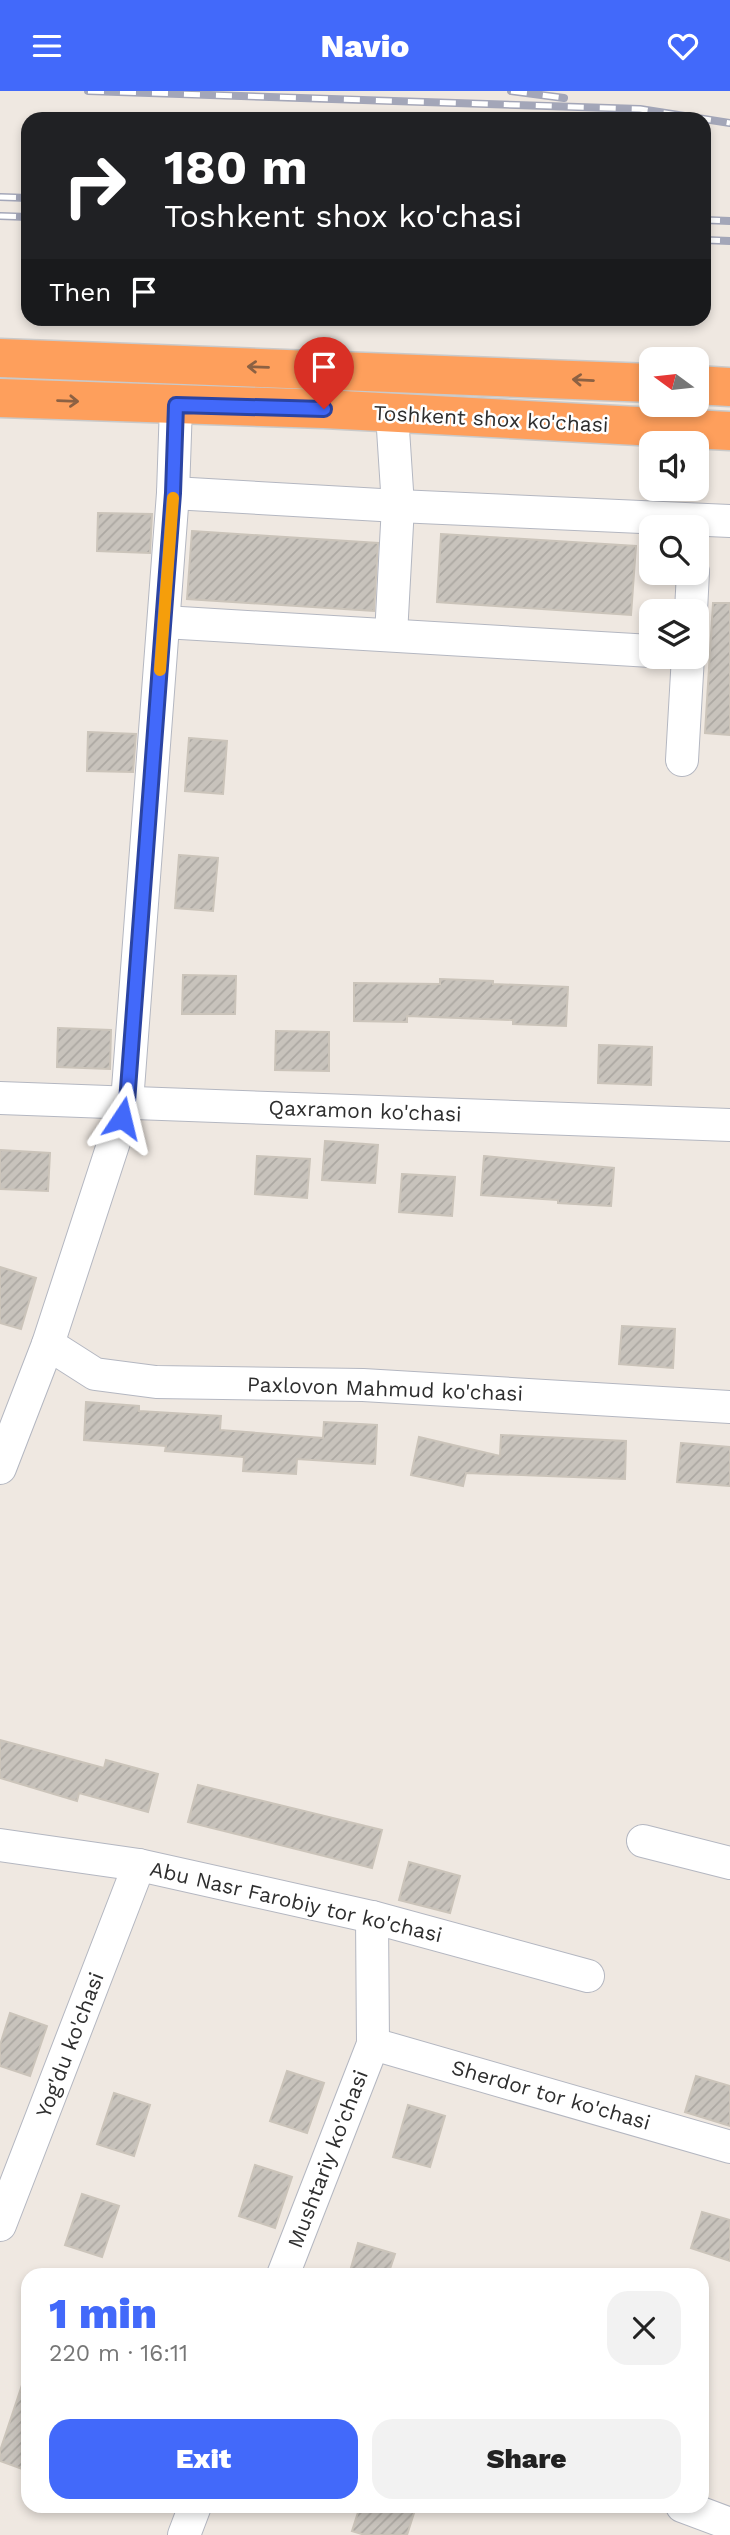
<!DOCTYPE html>
<html lang="en">
<head>
<meta charset="utf-8">
<style>
	:root { --surface:#fff; --page:#f2f2f2; --text:#222; --muted:#767676; --accent:#4269fa }
	body { margin:0; font-family:"Work Sans",sans-serif; background:var(--page); color:var(--text); height:100vh; display:flex; flex-direction:column; font-size:26px; white-space:nowrap }
	* { box-sizing:border-box; margin:0 }
	p { font-size:23px; color:var(--muted) }
	.icon { flex:none; width:38px; height:38px; fill:none; stroke:currentColor; stroke-width:2; stroke-linecap:round; stroke-linejoin:round }
	.map { position:relative; flex:1; overflow:hidden }
	.details { position:absolute; left:21px; top:2177px; width:688px; height:245px; display:flex; flex-direction:column; background:var(--surface); border-radius:21px; box-shadow:0 4px 10px #0003 }
	.details>* { flex:none }
	.top-card { position:absolute; left:21px; top:21px; width:690px; height:214px; border-radius:21px; box-shadow:0 4px 10px #0003; background:#202124; color:#fff; overflow:hidden }
	.needle { width:46px; rotate:285deg }
	.fabs { position:absolute; left:639px; top:256px; display:grid; gap:14px }
	.fabs a { display:grid; place-items:center; width:70px; height:70px; border-radius:14px; background:var(--surface); box-shadow:0 4px 10px #0003; font-size:35px }
	.pin { position:absolute; display:grid; place-items:center; width:60px; height:60px; color:#fff; margin:-72px -30px; border-radius:50% 50% 50% 0; rotate:-45deg; box-shadow:0 0 7px #0007 }
	.pin .icon { rotate:45deg }
	.me { position:absolute; width:77px; margin:-38px; rotate:10deg; stroke-linejoin:round; filter:drop-shadow(0 0 5px #0008) }
	.turn { display:flex; align-items:center; gap:24px; height:147px; padding:0 28px; font-size:32px }
	.turn .icon { width:91px; height:91px; stroke-width:2.5 }
	.turn b { display:block; font-size:49px; line-height:60px }
	.then { display:flex; align-items:center; height:66px; padding:0 28px; background:#0003; gap:14px; font-size:26px }
	.round { display:grid; place-items:center; flex:none; width:74px; height:74px; border-radius:21px; background:var(--page) }
	.summary { display:flex; align-items:center; justify-content:space-between; height:119px; padding:0 28px }
	h1 { font-size:42px; font-weight:800; line-height:52px; color:var(--accent) }
	.button { display:flex; gap:14px; margin-top:auto; padding:14px 28px }
	.button a { flex:1; height:80px; border-radius:21px; background:var(--accent); color:#fff; font-size:28px; font-weight:800; line-height:80px; text-align:center }
	.button a+a { background:var(--page); color:var(--text) }
	header { display:flex; justify-content:space-between; align-items:center; height:91px; padding:0 28px; background:var(--accent); color:#fff; font-size:32px; font-weight:800 }
	.map>svg:first-child { display:block }
</style>
</head>
<body>
<header><svg class="icon" aria-label="menu" viewBox="0 0 24 24"><path d="M4 6h16M4 12h16M4 18h16"/></svg>Navio<svg class="icon" aria-label="heart" viewBox="0 0 24 24"><path d="M12 20l-8-8c-3-5 5-10 8-4 3-6 11-1 8 4z"/></svg></header>
<div class="map">
<svg width="730" height="2444" viewBox="0 0 730 2444">
	<defs>
		<pattern id="building-hatch" width="6" height="6" patternUnits="userSpaceOnUse" patternTransform="scale(1.75)"><rect width="6" height="6" fill="#c8c3bc"/><path d="M-1 1l2-2M0 6l6-6M5 7l2-2" fill="none" stroke="#aca8a2"/></pattern>
	</defs>
	<rect width="100%" height="100%" fill="#efe8e1"/>
	<!-- building -->
	<g fill="url(#building-hatch)" stroke="#cbc4ba" stroke-width="2">
		<path d="M98 422 152 423 150 462 97 460Z"/>
		<path d="M192 440 378 452 374 520 187 508Z"/>
		<path d="M441 443 636 455 631 524 437 511Z"/>
		<path d="M713 512H730V644L705 642Z"/>
		<path d="M88 641 136 643 133 681 87 680Z"/>
		<path d="M189 647 227 650 223 703 185 700Z"/>
		<path d="M179 764 218 767 213 820 175 817Z"/>
		<path d="M183 884 236 885 235 923H182Z"/>
		<path d="M440 888 493 890V893L568 896 566 935 513 933V929L407 925V931L354 930V892L440 893Z"/>
		<path d="M58 937 111 939 110 978 57 976Z"/>
		<path d="M276 940 329 941V980L275 979Z"/>
		<path d="M599 954 652 956 651 994 598 992Z"/>
		<path d="M325 1050 378 1054 375 1092 322 1089Z"/>
		<path d="M0 1059 50 1062 48 1100 0 1098Z"/>
		<path d="M257 1065 310 1068 307 1107 255 1103Z"/>
		<path d="M484 1065 614 1077 611 1115 558 1112V1109L481 1104Z"/>
		<path d="M402 1083 455 1086 452 1125 399 1121Z"/>
		<path d="M0 1176 36 1187 21 1238 0 1232Z"/>
		<path d="M622 1235 675 1238 673 1277 619 1273Z"/>
		<path d="M86 1311 139 1315V1320L221 1325 220 1339 323 1347 324 1331 377 1334 375 1373 297 1368 296 1383 243 1380 244 1366 165 1360 166 1355 84 1349Z"/>
		<path d="M501 1344 626 1350 625 1388 466 1382 463 1395 411 1384 419 1346 500 1365Z"/>
		<path d="M681 1352 730 1356V1395L677 1391Z"/>
		<path d="M0 1649 104 1677 106 1669 158 1683 148 1721 79 1702 77 1710 0 1687Z"/>
		<path d="M198 1694 382 1739 372 1777 188 1731Z"/>
		<path d="M409 1771 460 1785 450 1822 399 1809Z"/>
		<path d="M10 1922 47 1935 30 1985 0 1975V1954Z"/>
		<path d="M287 1980 324 1992 307 2042 270 2030Z"/>
		<path d="M696 1985 730 1995V2035L685 2021Z"/>
		<path d="M114 2002 150 2014 134 2065 97 2053Z"/>
		<path d="M408 2014 445 2025 430 2076 393 2066Z"/>
		<path d="M255 2074 292 2086 275 2137 239 2125Z"/>
		<path d="M82 2103 119 2115 102 2166 65 2154Z"/>
		<path d="M702 2121 730 2129V2170L691 2157Z"/>
		<path d="M358 2152 395 2163 388 2184H349Z"/>
		<path d="M24 2288H28V2380L0 2370V2360Z"/>
		<path d="M360 2415H401L415 2419 407 2444H365L352 2440Z"/>
	</g>
	<g fill="none" stroke-linecap="round" stroke-linejoin="round">
		<!-- minor casing -->
		<g stroke="#b4b7c1" stroke-width="34">
			<g id="minor">
				<path d="M173 402 398 415 730 430"/>
				<path d="M691 520 693 481"/>
				<path d="M164 531 651 560"/>
				<path d="M391 544 398 415 392 323"/>
				<path d="M682 669 688 565"/>
				<path d="M0 1007 730 1034"/>
				<path d="M48 1253 95 1283 156 1291 363 1294 730 1316"/>
				<path d="M0 1377 48 1253 127 1011 173 402 176 314"/>
				<path d="M643 1750 730 1772"/>
				<path d="M0 1754 139 1774 372 1826 588 1885"/>
				<path d="M373 1953 730 2056"/>
				<path d="M0 2134 139 1774"/>
				<path d="M283 2184 373 1953 372 1826"/>
				<path d="M682 2415 730 2433"/>
				<path d="M184 2444 195 2415"/>
			</g>
		</g>
		<!-- highway casing -->
		<g stroke="#c9c9c9" stroke-width="41">
			<g id="highway">
				<path d="M0 267 651 292"/>
				<path d="M696 294 730 296"/>
				<path d="M0 307 324 318 730 340"/>
			</g>
		</g>
		<!-- minor -->
		<use href="#minor" stroke="#fff" stroke-width="32"/>
		<!-- highway -->
		<use href="#highway" stroke="#fe9f5c" stroke-width="38"/>
		<!-- rail casing -->
		<g stroke="#a3a6b8" stroke-width="8">
			<g id="rail">
				<path d="M88 0 640 18 730 32"/>
				<path d="M511 0 564 7"/>
				<path d="M0 106 28 107"/>
				<path d="M0 125 28 126"/>
				<path d="M704 129 730 130"/>
				<path d="M704 149 730 150"/>
			</g>
		</g>
		<!-- rail -->
		<use href="#rail" stroke="#fff" stroke-width="5" stroke-dasharray="16" stroke-linecap="butt"/>
	</g>
	<!-- one-way arrows -->
	<defs><path id="oneway-shaft" d="M-6 0H5M1.5-3L5.5 0L1.5 3" fill="none" stroke-width="1.6" stroke-linecap="round" stroke-linejoin="round" transform="scale(1.75)"/></defs>
	<g stroke="#8c6143">
		<use href="#oneway-shaft" transform="translate(258 276) rotate(-178)"/>
		<use href="#oneway-shaft" transform="translate(583 289) rotate(-177)"/>
		<use href="#oneway-shaft" transform="translate(68 310) rotate(2)"/>
	</g>
	<g fill="none" stroke-linecap="round" stroke-linejoin="round">
		<!-- route casing -->
		<g stroke="#2b44a2" stroke-width="18">
			<path id="route" d="M122 1027 127 1011 173 402 176 314 324 318"/>
		</g>
		<!-- route -->
		<use href="#route" stroke="#4269fa" stroke-width="12"/>
		<!-- slow -->
		<path stroke="#f59e0b" stroke-width="12" d="M160 579 173 407"/>
	</g>
	<g text-anchor="middle" stroke-width="5" stroke-linejoin="round" paint-order="stroke">
		<!-- street labels -->
		<g font-size="21" fill="#2e2e2e" stroke="#fff">
			<text transform="translate(491 328) rotate(3)" y="7">Toshkent shox ko'chasi</text>
			<text transform="translate(365 1020) rotate(2)" y="7">Qaxramon ko'chasi</text>
			<text transform="translate(385 1298) rotate(2)" y="7">Paxlovon Mahmud ko'chasi</text>
			<text transform="translate(296 1811) rotate(13)" y="7">Abu Nasr Farobiy tor ko'chasi</text>
			<text transform="translate(70 1954) rotate(-69)" y="7">Yog'du ko'chasi</text>
			<text transform="translate(551 2004) rotate(16)" y="7">Sherdor tor ko'chasi</text>
			<text transform="translate(328 2068) rotate(-69)" y="7">Mushtariy ko'chasi</text>
		</g>
	</g>
</svg>
<div class="fabs">
<a><svg class="needle" viewBox="-14 -14 28 28"><path d="M0-13l5 13h-10z" fill="#e53935"/><path d="M0 13l5-13h-10z" fill="#767676"/></svg></a>
<a><svg class="icon" aria-label="sound" viewBox="0 0 24 24"><path d="M4 9h4l5-4v14l-5-4H4zM17 9q2 3 0 6"/></svg></a>
<a><svg class="icon" aria-label="search" viewBox="0 0 24 24"><circle cx="10" cy="10" r="6"/><path d="M15 15l6 6"/></svg></a>
<a><svg class="icon" aria-label="layers" viewBox="0 0 24 24"><path d="M12 4l9 5-9 5-9-5zM3 14l9 5 9-5"/></svg></a>
</div>
<div class="pin" style="left:324px;top:318px;background:#d93025"><svg class="icon" aria-label="arrive" viewBox="0 0 24 24"><path d="M6 21V4h12l-3 4 3 4H6"/></svg></div>
<svg class="me" style="left:122px;top:1027px" viewBox="-20 -20 40 40"><path d="M0-17L14 15 0 8-14 15z" fill="#4269fa" stroke="#fff" stroke-width="4"/></svg>
<div class="top-card">
<div class="turn"><svg class="icon" aria-label="right" viewBox="0 0 24 24"><path d="M7 20v-9h11M14 6l5 5-5 5"/></svg><div><b>180 m</b>Toshkent shox ko'chasi</div></div>
<div class="then">Then<svg class="icon" aria-label="arrive" viewBox="0 0 24 24"><path d="M6 21V4h12l-3 4 3 4H6"/></svg></div>
</div>
<section class="details">
<div class="summary"><div><h1>1 min</h1><p>220 m · 16:11</p></div><a class="round"><svg class="icon" aria-label="close" viewBox="0 0 24 24"><path d="M6 6l12 12M18 6L6 18"/></svg></a></div>
<div class="button"><a>Exit</a><a>Share</a></div>
</section>
</div>
</body>
</html>
